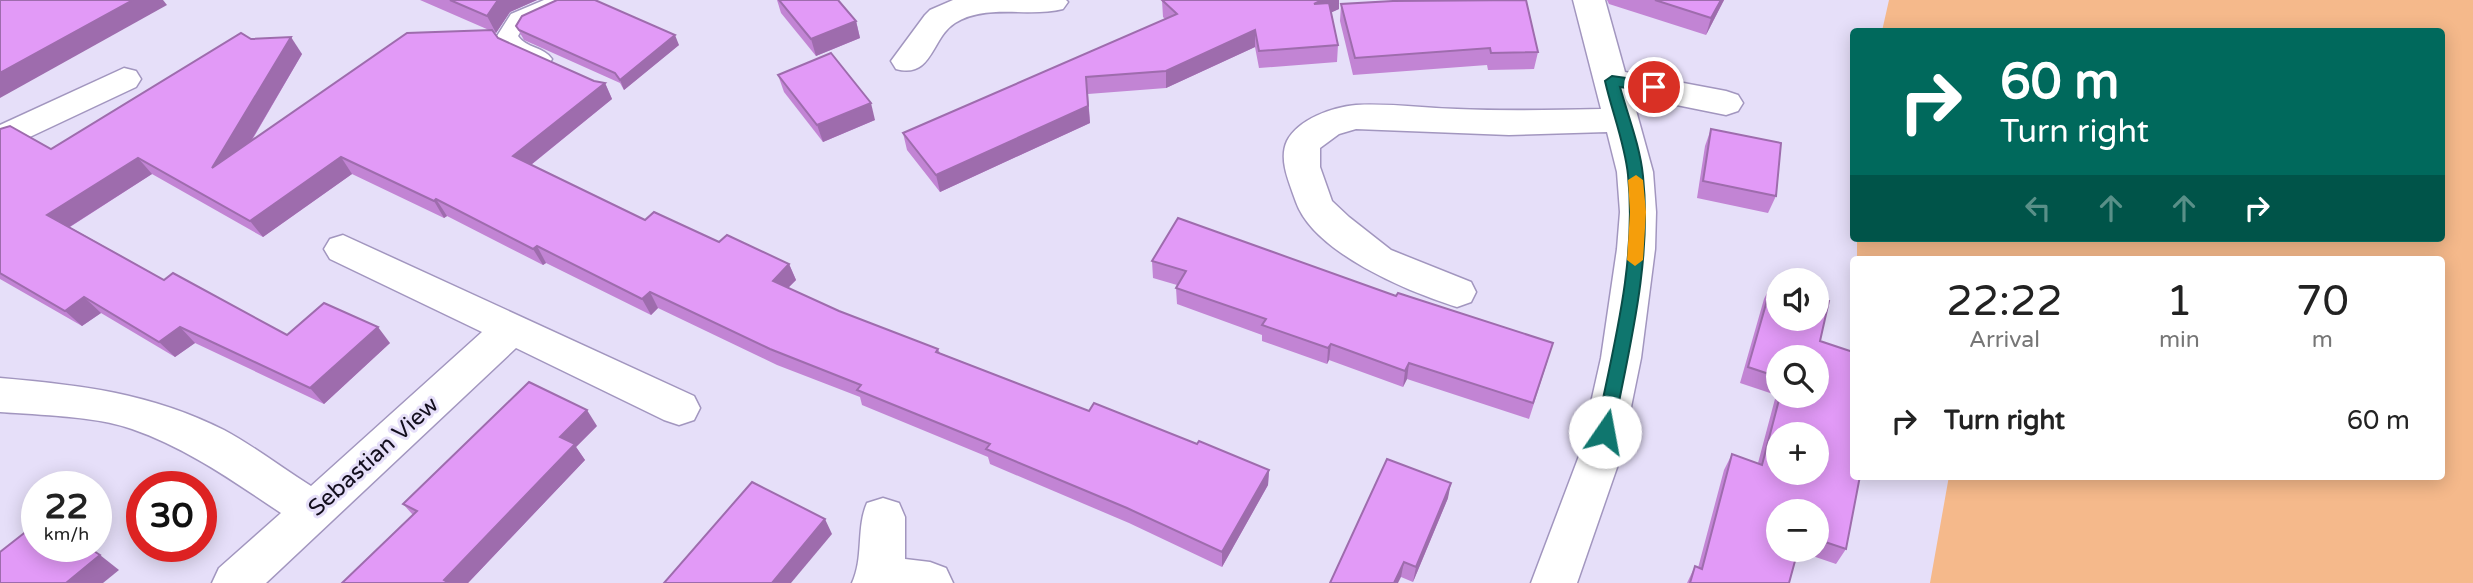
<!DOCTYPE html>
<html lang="en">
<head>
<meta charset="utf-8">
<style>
	:root { --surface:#fff; --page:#f6f6f6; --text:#222; --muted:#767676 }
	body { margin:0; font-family:"Varela Round",sans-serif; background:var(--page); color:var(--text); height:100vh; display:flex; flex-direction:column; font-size:26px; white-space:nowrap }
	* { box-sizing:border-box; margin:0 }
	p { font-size:23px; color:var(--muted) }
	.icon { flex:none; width:38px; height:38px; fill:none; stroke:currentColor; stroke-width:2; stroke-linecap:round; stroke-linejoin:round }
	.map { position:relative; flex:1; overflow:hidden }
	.drawer { position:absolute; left:1850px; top:256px; width:595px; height:224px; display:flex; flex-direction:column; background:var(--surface); border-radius:7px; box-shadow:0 4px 18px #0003 }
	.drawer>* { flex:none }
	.top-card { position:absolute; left:1850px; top:28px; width:595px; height:214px; border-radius:7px; box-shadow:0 4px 18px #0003; background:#00695c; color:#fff; overflow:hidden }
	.buttons { position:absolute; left:1766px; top:268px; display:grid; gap:14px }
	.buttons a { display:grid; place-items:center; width:63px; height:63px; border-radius:50%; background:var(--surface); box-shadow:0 4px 18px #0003; font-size:35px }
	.speed { position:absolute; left:21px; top:471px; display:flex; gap:14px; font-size:35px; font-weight:700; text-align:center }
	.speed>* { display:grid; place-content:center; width:91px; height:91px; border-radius:50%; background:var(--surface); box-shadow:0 4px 18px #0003; line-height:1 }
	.speed small { font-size:18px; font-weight:400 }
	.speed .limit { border:10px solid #d22; background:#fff; color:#111 }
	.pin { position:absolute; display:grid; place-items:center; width:60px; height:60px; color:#fff; margin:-30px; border:4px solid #fff; border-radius:50%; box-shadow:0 2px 7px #0007 }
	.me { position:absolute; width:77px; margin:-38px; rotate:12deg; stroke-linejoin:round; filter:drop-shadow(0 0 5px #0008) }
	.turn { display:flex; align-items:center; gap:24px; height:147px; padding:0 35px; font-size:32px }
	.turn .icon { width:91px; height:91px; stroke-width:2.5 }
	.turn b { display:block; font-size:49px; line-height:60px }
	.lanes { display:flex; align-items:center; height:66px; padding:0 35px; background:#0003; justify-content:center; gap:35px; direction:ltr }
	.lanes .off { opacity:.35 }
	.eta { display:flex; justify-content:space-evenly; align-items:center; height:119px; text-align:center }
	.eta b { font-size:42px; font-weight:600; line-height:49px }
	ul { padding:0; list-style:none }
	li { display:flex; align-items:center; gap:21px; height:91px; padding:0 35px }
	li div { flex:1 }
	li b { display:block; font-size:26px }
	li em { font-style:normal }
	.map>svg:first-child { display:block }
</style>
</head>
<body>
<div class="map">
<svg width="2473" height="583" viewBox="0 0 2473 583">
	<rect width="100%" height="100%" fill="#e6dff9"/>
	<!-- green -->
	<path fill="#f5b98b" d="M1889 0H2473V583H1930L1949 476H2441V259H1857V238H2441V32L1882 31Z"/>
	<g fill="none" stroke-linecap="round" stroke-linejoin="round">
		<!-- service casing -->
		<g stroke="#a296bf" stroke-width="3">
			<path id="service" d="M544 0H572L569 4 525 24 518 36C526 48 544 47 552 59L549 64C529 69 507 52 497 36L511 14Z"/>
		</g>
		<!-- minor casing -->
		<g stroke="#a296bf" stroke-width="3">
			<g id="minor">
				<path d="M953 0H1066L1068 2 1063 9C1029 18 987 3 955 23 931 38 933 79 896 69L891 61 925 15 930 10Z"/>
				<path d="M1573 0H1605L1625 72 1726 91 1738 95 1743 103 1738 111 1726 115 1632 96 1653 172 1656 212 1655 249 1641 358 1621 456 1577 583H1531L1579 456 1601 358 1617 249 1620 212 1617 172 1607 132 1509 135 1356 129 1339 134 1320 148V167L1332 201 1349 217 1391 250 1471 282 1476 292 1471 302 1457 307C1409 292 1314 253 1296 202 1290 184 1278 160 1287 141 1298 119 1333 107 1356 105 1389 103 1424 108 1457 109 1505 111 1553 110 1601 109Z"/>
				<path d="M124 68 136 71 141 79 136 87 0 151V125Z"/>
				<path d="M343 235 694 396 700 408 694 420 679 425 664 420 516 348 266 583H212L219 568 281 513C233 481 187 448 132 429 95 416 40 415 0 412V378C81 385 150 393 224 430 254 446 282 468 311 486L482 332 330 259 324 249 330 239Z"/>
				<path d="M883 498 899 503 905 517V559L930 562 946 568 953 583H852C864 557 856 528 867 503Z"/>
			</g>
		</g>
		<!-- service -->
		<use href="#service" fill="#fff" fill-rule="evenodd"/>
		<!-- minor -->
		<use href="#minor" fill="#fff" fill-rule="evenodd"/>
	</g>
	<!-- wall -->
	<g fill="#c284d4" fill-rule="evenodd">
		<path d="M420 0H537L510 12 496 33 494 32 498 38 594 81 605 83 612 99 531 165 645 220 789 264 796 280 788 288 839 311 938 349 940 353 1089 411 1197 444 1269 470 1268 485 1222 567 1129 523 990 464 988 457 862 405 860 397 777 365 658 308 651 315 546 263 543 265 447 216 444 218 352 174 263 237 152 174 70 227 164 280 287 335 390 343 324 404 195 343 175 357 101 313 82 326 0 279V129L51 149 251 39 302 54 251 142 489 30Z"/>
		<path d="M777 0H838L856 21 860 38 816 56 781 13Z"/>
		<path d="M1162 0H1339V9L1331 12 1338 45 1337 62 1259 68 1255 47 1166 88 1088 94 1090 123 940 192 907 150 903 133 1165 19 1163 17Z"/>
		<path d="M1607 0H1724L1706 35 1609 4Z"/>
		<path d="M1341 4 1538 52 1534 69 1488 70 1487 65 1353 75 1340 21Z"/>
		<path d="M516 26 679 45 624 90 620 83 524 40Z"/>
		<path d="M778 75 875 120 823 142 784 92Z"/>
		<path d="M1711 129 1776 196 1768 213 1697 198 1705 146Z"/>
		<path d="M1152 261 1548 360 1529 419 1407 379 1403 387 1329 360 1327 364 1262 341V335L1177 304 1176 288 1177 285 1153 278Z"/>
		<path d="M1772 283 1820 341 1846 549 1836 564 1798 551 1789 583H1687L1695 566 1698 568 1724 470 1732 454 1758 463 1776 395 1740 383 1764 299ZM1778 357 1816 396H1778ZM1816 511V550H1778Z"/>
		<path d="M597 426 576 447 585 460 468 583H342L413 515 403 504Z"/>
		<path d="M1448 498 1413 582 1401 577 1330 583Z"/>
	</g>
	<!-- shaded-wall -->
	<g fill="#9e6cad">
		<path d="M133 0H163L167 5 0 98V73Z"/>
		<path d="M498 0H537L510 12 496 33 487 16Z"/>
		<path d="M1322 0H1339V9L1313 21 1314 4Z"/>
		<path d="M1721 0H1724L1706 35 1711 18Z"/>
		<path d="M856 21 860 38 816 56 811 39Z"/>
		<path d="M1255 30V47L1166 88V71Z"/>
		<path d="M675 35 679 45 624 90 620 80Z"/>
		<path d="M291 37 302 54 225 185 212 168Z"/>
		<path d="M1086 77 1090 123 940 192 936 175Z"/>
		<path d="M605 83 612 99 522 172 513 156Z"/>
		<path d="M871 103 875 120 823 142 817 125Z"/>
		<path d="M341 157 352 174 263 237 250 221Z"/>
		<path d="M138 158 152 174 63 231 47 215Z"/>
		<path d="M436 199 447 216 444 218 434 201Z"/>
		<path d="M537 246 546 263 543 265 533 249Z"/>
		<path d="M789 264 796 280 779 297 773 281Z"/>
		<path d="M650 292 658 308 651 315 642 299Z"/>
		<path d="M84 297 101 313 82 326 65 311Z"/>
		<path d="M180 327 195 343 175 357 159 342Z"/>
		<path d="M378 327 390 343 324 404 310 388Z"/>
		<path d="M1331 344 1329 360 1327 364 1328 348Z"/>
		<path d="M1409 363 1407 379 1403 387 1405 371Z"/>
		<path d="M587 410 597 426 576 447 585 460 468 583H447L444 580 560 437Z"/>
		<path d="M1269 470 1268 485 1222 567V552Z"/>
		<path d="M1451 483 1448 498 1413 582 1416 567Z"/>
		<path d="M825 519 832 534 791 583H772Z"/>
		<path d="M100 555 119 570 103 583H66Z"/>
		<path d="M1404 562 1401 577 1398 583H1394Z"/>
	</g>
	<!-- building -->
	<g fill="#e29af7" stroke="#9e6cad" stroke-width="2" fill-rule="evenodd">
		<path d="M0 0H133L0 73Z"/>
		<path d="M450 0H498L487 16Z"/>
		<path d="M557 0H595L675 35 620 80 615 73 519 30 516 26 522 16Z"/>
		<path d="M779 0H838L856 21 811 39Z"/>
		<path d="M1162 0H1322L1314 4 1329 3 1338 45 1259 51 1255 30 1166 71 1086 77 1088 106 936 175 903 133 1177 14Z"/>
		<path d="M1526 0 1538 52 1491 53 1490 48 1355 58 1341 4 1393 1Z"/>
		<path d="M1655 0H1721L1711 18Z"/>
		<path d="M492 30 498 38 594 81 605 83 513 156 645 220 654 212 719 242 727 235 789 264 773 281 839 311 938 349 936 352 1089 411 1094 403 1197 444 1199 441 1269 470 1222 552 1127 508 986 449 990 444 857 390 861 385 770 349 650 292 642 299 537 246 533 249 436 199 434 201 341 157 250 221 138 158 47 215 164 280 173 273 287 335 324 303 378 327 310 388 180 327 159 342 84 297 65 311 0 273V129L10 126 51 149 241 33 251 39 291 37 212 168 407 33Z"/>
		<path d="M831 53 871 103 817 125 778 75Z"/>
		<path d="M1711 129 1781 143 1776 196 1703 181Z"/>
		<path d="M1178 218 1396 296 1398 293 1553 343 1533 403 1409 363 1405 371 1331 344 1328 348 1262 325 1266 319 1176 288 1186 271 1152 261Z"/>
		<path d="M1772 283 1778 285V318H1816V297L1829 301 1820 341 1853 352V476H1860L1846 549 1816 539V511H1778V550H1798L1789 583H1690L1695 566 1702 569 1732 454 1762 465 1780 396H1816V357H1778V377L1748 367ZM1778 434H1816V472H1778Z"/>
		<path d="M529 382 587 410 560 437 575 444 444 580 449 583H342L417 511 403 504Z"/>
		<path d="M1387 459 1451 483 1416 567 1404 562 1394 583H1330Z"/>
		<path d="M752 482 825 519 772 583H664Z"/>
		<path d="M37 523V546H86L100 555 66 583H0V552Z"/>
	</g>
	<!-- route -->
	<path fill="#0f766e" stroke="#0a4d48" stroke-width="2" d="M1612 76 1654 82 1661 87 1654 92 1620 87C1628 116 1640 146 1643 176 1652 262 1629 348 1613 432L1611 437 1605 439 1599 437 1596 432C1613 348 1637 261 1628 175 1625 144 1612 112 1605 81Z"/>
	<!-- slow -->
	<path fill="#f59e0b" d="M1636 175 1643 180 1646 212 1643 260 1635 266 1627 260 1630 212 1628 180Z"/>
	<g text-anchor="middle" stroke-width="6" stroke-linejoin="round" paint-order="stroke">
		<!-- street labels -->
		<g font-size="23" fill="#130e1d" stroke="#e6dff9">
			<text transform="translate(373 456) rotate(-42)" y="8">Sebastian View</text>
		</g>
	</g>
</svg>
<div class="buttons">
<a><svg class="icon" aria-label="sound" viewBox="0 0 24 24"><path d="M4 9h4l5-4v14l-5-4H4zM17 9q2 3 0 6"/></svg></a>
<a><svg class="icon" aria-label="search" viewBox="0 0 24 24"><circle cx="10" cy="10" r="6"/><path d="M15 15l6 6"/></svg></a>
<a>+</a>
<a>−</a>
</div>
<div class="speed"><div>22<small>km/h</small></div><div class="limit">30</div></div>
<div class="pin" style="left:1654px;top:87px;background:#d93025"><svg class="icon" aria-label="arrive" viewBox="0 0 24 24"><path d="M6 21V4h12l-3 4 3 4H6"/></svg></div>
<svg class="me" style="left:1605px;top:432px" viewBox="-20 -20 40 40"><circle r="19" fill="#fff"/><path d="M0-13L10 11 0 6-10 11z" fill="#0f766e"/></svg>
<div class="top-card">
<div class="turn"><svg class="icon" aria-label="right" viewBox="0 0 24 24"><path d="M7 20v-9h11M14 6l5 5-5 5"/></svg><div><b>60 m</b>Turn right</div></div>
<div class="lanes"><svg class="icon off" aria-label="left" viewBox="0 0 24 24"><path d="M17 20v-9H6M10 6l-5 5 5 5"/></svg><svg class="icon off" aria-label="ahead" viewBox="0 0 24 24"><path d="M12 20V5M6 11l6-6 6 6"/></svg><svg class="icon off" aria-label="ahead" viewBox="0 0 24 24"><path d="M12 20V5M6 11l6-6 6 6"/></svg><svg class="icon" aria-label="right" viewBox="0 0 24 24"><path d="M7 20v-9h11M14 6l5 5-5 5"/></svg></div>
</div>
<section class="drawer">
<div class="eta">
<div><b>22:22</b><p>Arrival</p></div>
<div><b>1</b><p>min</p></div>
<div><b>70</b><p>m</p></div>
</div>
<ul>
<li><svg class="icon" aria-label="right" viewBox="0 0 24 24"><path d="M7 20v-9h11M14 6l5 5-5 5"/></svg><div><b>Turn right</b></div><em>60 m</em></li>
</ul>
</section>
</div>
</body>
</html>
